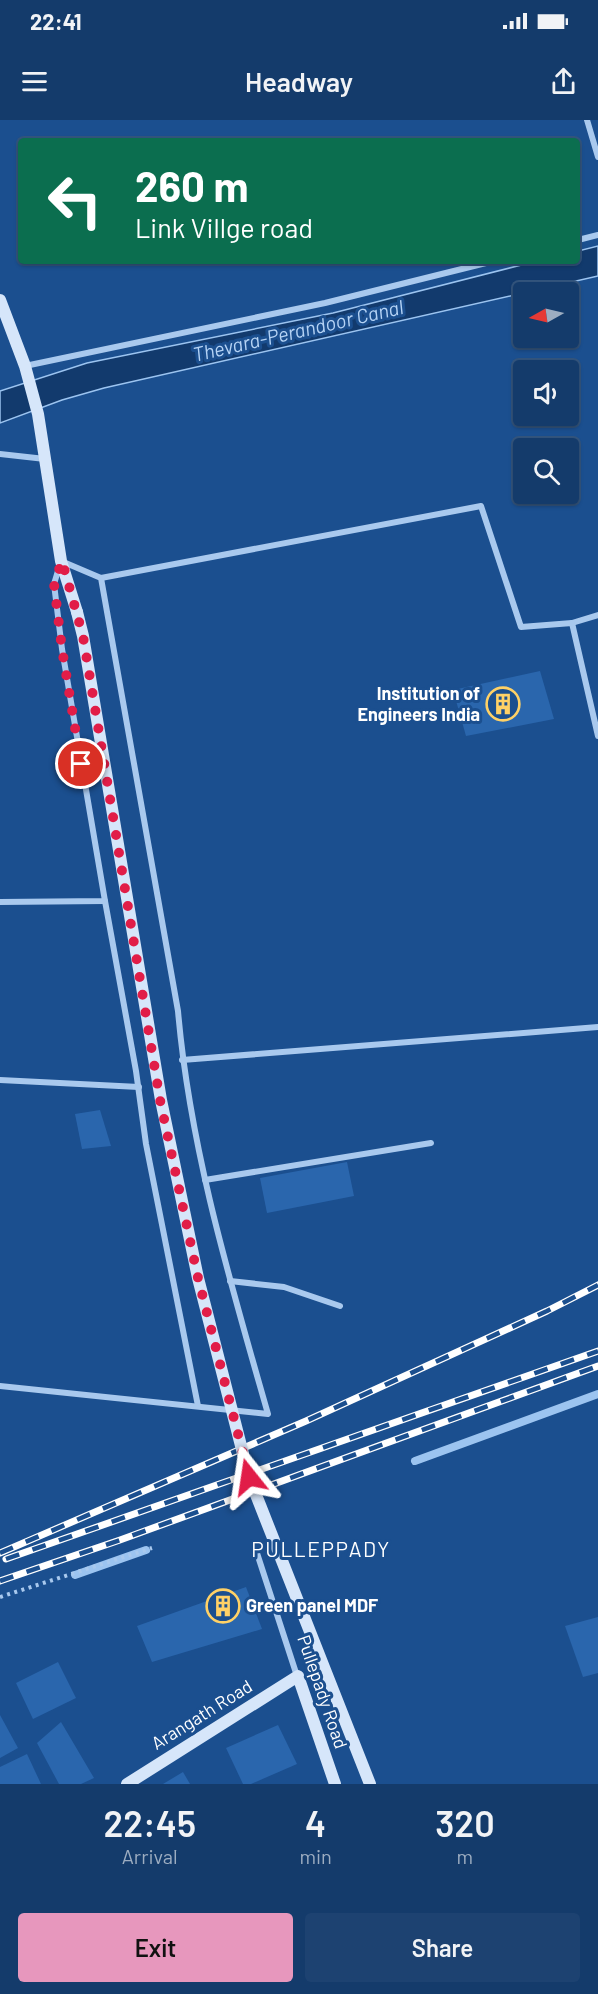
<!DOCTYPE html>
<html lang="en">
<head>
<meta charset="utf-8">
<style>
	:root { --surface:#143b6b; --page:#1d4271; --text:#f1f3f6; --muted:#9dadc1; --line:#33557e; --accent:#e797bd }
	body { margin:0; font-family:Barlow,sans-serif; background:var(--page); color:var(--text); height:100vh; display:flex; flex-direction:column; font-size:22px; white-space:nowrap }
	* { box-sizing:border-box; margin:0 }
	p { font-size:20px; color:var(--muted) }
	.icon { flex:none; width:33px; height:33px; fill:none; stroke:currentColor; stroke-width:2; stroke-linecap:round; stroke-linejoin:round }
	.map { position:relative; height:1664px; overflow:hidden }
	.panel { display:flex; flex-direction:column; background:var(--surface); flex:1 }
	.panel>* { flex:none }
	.banner { position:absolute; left:18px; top:18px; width:562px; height:126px; border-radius:6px; box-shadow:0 2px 4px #0004,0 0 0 2px var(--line); background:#0b6e4f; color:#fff; overflow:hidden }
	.needle { width:39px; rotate:262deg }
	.fabs { position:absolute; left:513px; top:162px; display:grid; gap:12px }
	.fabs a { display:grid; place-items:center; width:66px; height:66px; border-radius:6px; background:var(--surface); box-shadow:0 2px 4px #0004,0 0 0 2px var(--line); font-size:30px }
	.pin { position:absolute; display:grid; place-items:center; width:51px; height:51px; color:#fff; margin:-26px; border:3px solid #fff; border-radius:50%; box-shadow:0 2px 6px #0007 }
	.me { position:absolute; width:66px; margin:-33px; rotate:345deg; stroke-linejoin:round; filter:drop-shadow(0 0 4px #0008) }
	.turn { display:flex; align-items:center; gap:21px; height:126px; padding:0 18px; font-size:27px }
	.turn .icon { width:78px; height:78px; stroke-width:2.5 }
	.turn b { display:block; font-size:42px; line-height:51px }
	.eta { display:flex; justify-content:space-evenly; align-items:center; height:102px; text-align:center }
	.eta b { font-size:36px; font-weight:600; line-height:42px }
	.primary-button { display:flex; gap:12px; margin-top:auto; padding:12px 18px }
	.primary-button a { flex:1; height:69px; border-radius:6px; background:var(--accent); color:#111; font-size:24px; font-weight:600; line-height:69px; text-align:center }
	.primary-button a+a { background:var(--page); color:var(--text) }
	.status { display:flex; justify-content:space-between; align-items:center; height:42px; padding:0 30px; background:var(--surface); direction:ltr }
	.status svg { height:16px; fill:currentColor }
	header { display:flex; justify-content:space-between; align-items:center; height:78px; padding:0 18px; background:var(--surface); font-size:27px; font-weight:600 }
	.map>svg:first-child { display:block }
</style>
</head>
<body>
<div class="status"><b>22:41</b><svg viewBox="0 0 49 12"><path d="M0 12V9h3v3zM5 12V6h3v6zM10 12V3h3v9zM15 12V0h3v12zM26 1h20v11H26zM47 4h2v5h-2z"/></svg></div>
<header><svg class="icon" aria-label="menu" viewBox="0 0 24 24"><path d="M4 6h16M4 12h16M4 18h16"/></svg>Headway<svg class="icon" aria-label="share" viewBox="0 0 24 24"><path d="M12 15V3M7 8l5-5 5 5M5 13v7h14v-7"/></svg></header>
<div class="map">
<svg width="598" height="1664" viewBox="0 0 598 1664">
	<rect width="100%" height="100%" fill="#1b4f8f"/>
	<!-- water -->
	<path fill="#123a6d" stroke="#9cc4f0" stroke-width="1.5" d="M598 126V156L104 268 62 280 0 303V271L87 243 333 193 537 141H578V131Z"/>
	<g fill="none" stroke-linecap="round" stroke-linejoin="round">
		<!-- stream -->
		<g stroke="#9cc4f0" stroke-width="8">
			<path d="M415 1341 598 1274"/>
			<path d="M75 1455 146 1430"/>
		</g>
	</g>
	<!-- building -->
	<g fill="#2a66ad">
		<path d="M540 551 554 599 466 616 453 570Z"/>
		<path d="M100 990 111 1026 82 1029 75 994Z"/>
		<path d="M347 1042 354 1076 267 1093 260 1058Z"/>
		<path d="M246 1467 262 1509 152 1542 137 1506Z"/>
		<path d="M598 1497V1553L583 1557 565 1506Z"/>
		<path d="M58 1542 76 1578 33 1599 16 1563Z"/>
		<path d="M0 1595 18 1628 0 1638Z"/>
		<path d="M61 1602 94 1658 81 1664H59L37 1623Z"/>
		<path d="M278 1605 297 1644 251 1664H243L226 1628Z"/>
		<path d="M27 1634 41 1664H0V1647Z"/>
		<path d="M183 1652 190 1664H163Z"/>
	</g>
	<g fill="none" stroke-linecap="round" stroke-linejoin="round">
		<!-- path -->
		<path stroke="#a9c9ee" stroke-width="4" stroke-dasharray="3 4.5" stroke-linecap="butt" d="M0 1477 152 1428"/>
		<!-- street -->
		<g stroke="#a9c9ee" stroke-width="6">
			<path d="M587 0 598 37"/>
			<path d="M578 120 598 115"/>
			<path d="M25 246 325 183 494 141"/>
			<path d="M0 334 45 339"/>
			<path d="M101 458 481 386 521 507 572 503 598 495"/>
			<path d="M572 503 598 616"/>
			<path d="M105 781 136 951 146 1024 198 1286"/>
			<path d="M0 782 105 781 62 529 54 464 61 441 101 458 178 891C190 1029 230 1161 268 1294L0 1266"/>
			<path d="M182 940 598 907"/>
			<path d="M0 960 139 967"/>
			<path d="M205 1060 431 1023"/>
			<path d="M230 1161 284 1167 340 1186"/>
			<path d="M254 1424 297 1556"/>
		</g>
		<!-- secondary -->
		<g stroke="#d6e6fa" stroke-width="12">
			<path d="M0 180 25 246 38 294 61 441 77 492"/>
			<path d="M127 1664 298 1556 335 1664"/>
		</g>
		<!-- rail casing -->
		<g stroke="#fff" stroke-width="7">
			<g id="rail">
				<path d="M0 1433 306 1301 547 1191 598 1165"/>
				<path d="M6 1439 598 1231"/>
				<path d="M0 1461 120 1420 598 1246"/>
			</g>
		</g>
		<!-- rail -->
		<use href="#rail" stroke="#1b4f8f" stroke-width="4.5" stroke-dasharray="14" stroke-linecap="butt"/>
		<!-- secondary-bridge -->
		<path stroke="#d6e6fa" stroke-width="12" d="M77 492 83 516 161 980 198 1158 249 1357 370 1664"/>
	</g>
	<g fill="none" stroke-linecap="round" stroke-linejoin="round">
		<!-- route -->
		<path stroke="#e11d48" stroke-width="10" stroke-dasharray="0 18" d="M81 644 62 529 54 464 62 441 83 516 160 980 198 1158 249 1357"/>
	</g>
	<!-- icons -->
	<defs>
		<g id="building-ring" transform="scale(1.725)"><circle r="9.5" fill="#1b4f8f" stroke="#ffd166" stroke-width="1.5"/><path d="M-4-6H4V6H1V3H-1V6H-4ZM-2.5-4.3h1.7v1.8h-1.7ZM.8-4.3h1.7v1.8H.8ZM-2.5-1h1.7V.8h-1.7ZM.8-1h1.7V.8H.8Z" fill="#ffd166"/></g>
	</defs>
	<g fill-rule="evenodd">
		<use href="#building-ring" x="503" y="584"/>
		<use href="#building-ring" x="223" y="1486"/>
	</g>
	<g text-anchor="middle" stroke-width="6" stroke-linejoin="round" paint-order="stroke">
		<!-- poi labels -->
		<g font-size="18" font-weight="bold" fill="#fff" stroke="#1b4f8f" text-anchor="end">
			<text x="480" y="580">Institution of<tspan x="480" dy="21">Engineers India</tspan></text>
			<text x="246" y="1492" text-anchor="start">Green panel MDF</text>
		</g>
		<!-- street labels -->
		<g font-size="18" fill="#fff" stroke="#1b4f8f">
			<text transform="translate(322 1572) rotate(71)" y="6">Pullepady Road</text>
			<text transform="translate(202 1595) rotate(-32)" y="6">Arangath Road</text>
		</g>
		<!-- water labels -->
		<g font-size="20" font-style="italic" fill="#b5d3f5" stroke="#1b4f8f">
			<text transform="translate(298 211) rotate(-13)" y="7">Thevara-Perandoor Canal</text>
		</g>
		<!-- quarter labels -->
		<g font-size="21" letter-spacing="1.5" fill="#fff" stroke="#1b4f8f">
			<text x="321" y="1437">PULLEPPADY</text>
		</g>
	</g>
</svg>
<div class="fabs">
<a><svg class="needle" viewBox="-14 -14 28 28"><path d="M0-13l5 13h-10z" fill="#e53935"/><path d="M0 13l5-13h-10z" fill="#9dadc1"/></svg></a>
<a><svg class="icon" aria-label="sound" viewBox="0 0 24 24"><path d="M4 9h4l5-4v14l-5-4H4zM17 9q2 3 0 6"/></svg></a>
<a><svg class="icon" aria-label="search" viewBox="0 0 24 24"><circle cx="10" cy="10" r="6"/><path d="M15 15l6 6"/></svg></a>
</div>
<div class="pin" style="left:81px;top:644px;background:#d93025"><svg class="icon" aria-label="arrive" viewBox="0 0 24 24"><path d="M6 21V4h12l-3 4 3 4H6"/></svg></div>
<svg class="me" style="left:249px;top:1357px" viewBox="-20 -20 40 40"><path d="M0-17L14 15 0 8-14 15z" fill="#e11d48" stroke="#fff" stroke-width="4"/></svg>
<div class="banner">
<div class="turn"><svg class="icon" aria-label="left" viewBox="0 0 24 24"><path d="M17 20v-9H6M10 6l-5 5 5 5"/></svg><div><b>260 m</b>Link Villge road</div></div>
</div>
</div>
<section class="panel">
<div class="eta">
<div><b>22:45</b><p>Arrival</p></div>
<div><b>4</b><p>min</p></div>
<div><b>320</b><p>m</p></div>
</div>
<div class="primary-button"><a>Exit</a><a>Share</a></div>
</section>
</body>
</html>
